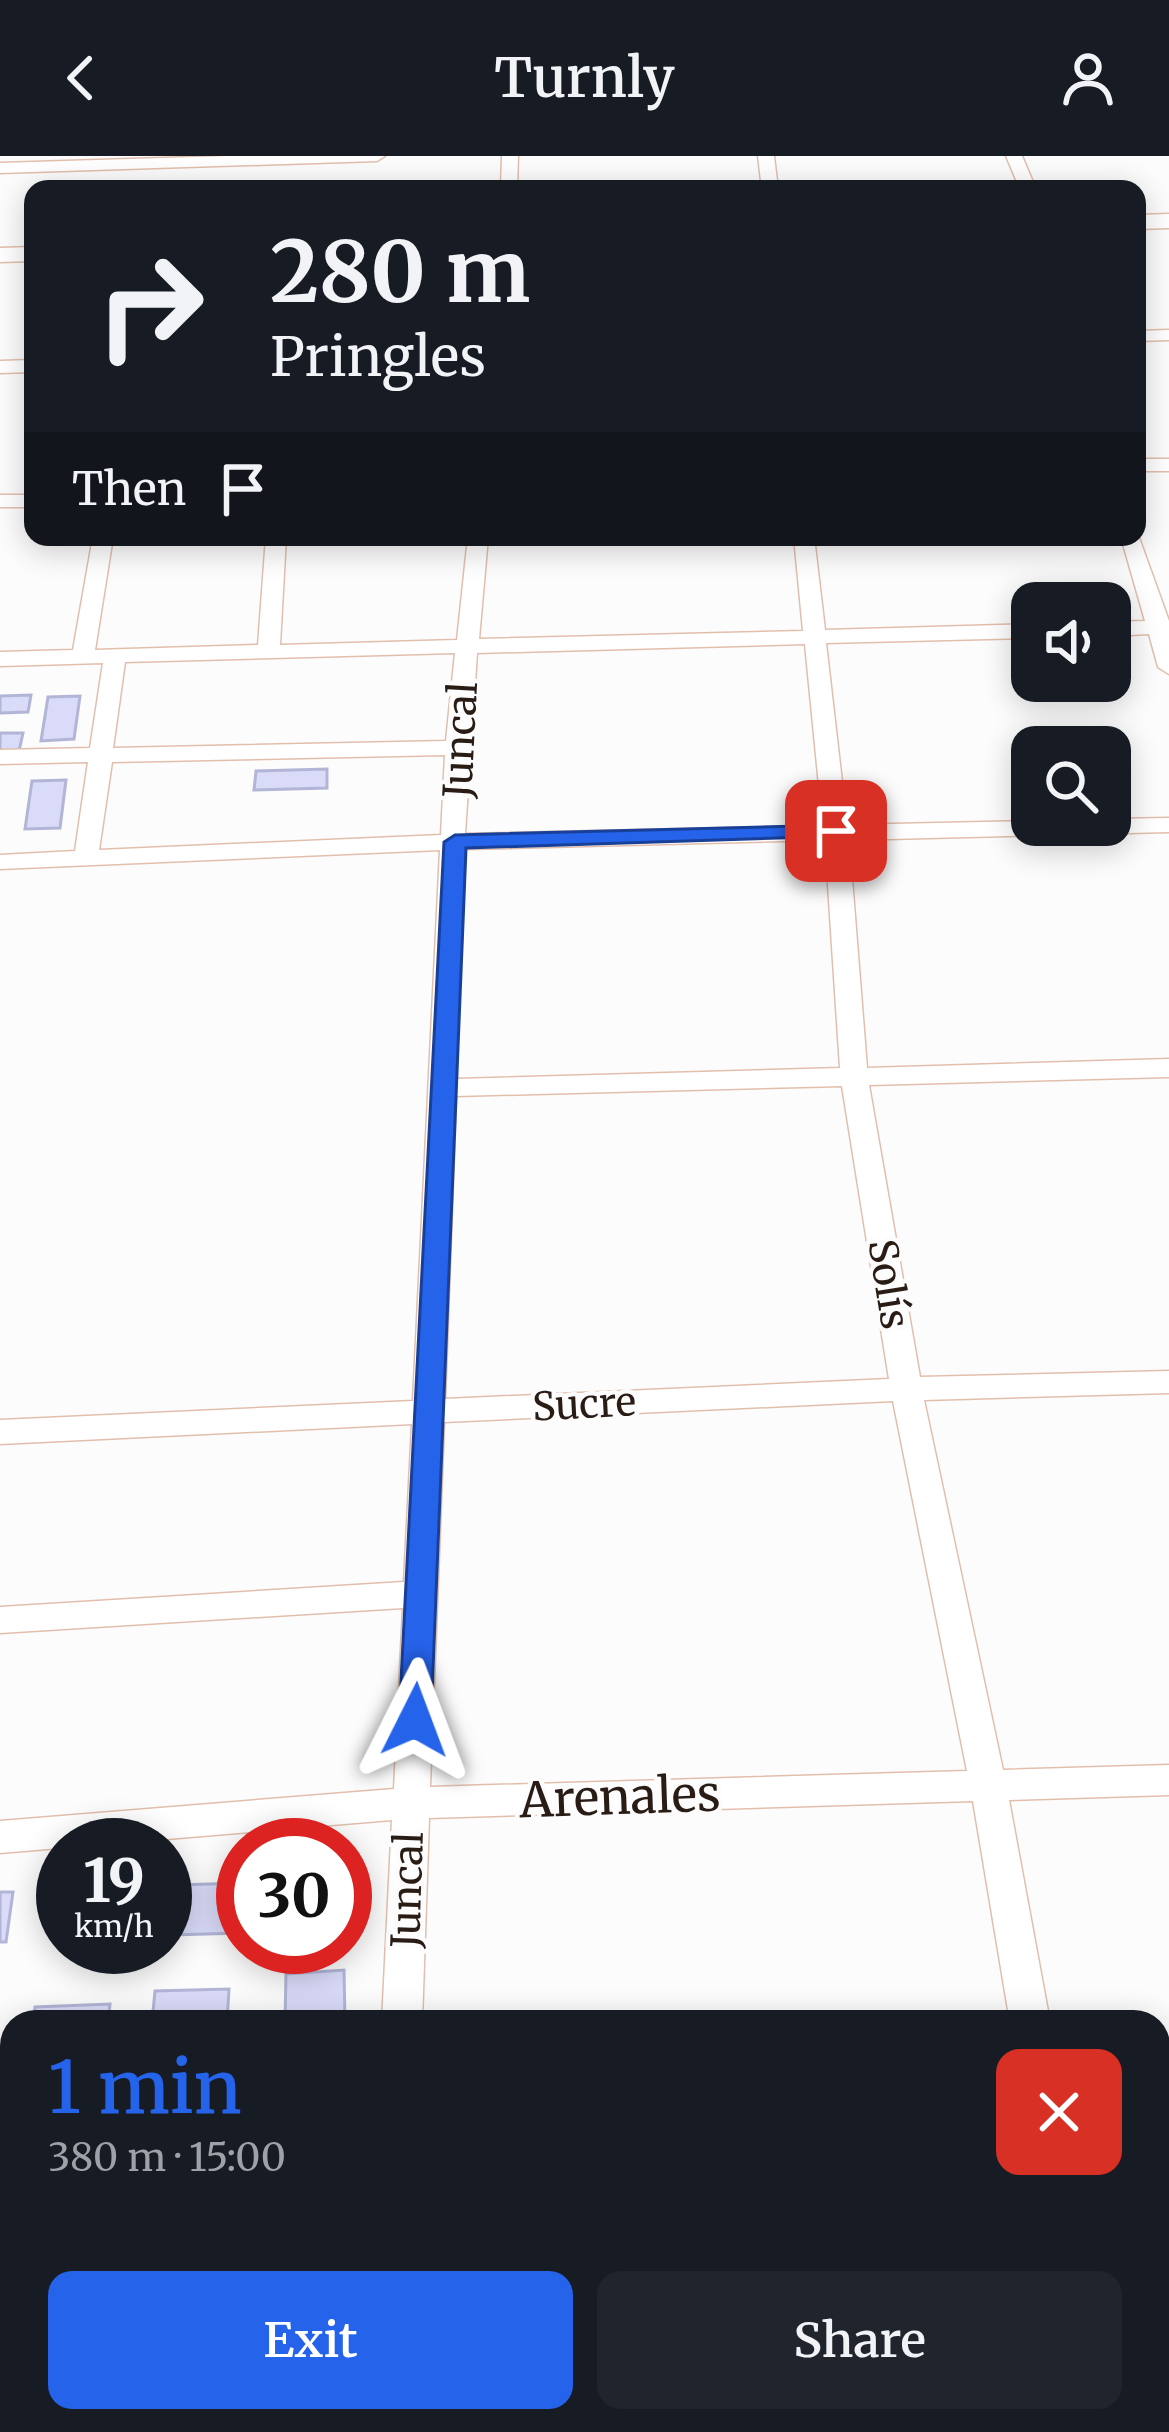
<!DOCTYPE html>
<html lang="en">
<head>
<meta charset="utf-8">
<style>
	:root { --surface:#171b24; --page:#20242c; --text:#f1f3f6; --muted:#9ea1a6; --accent:#2563eb }
	body { margin:0; font-family:Merriweather,serif; background:var(--page); color:var(--text); height:100vh; display:flex; flex-direction:column; font-size:45px; white-space:nowrap }
	* { box-sizing:border-box; margin:0 }
	p { font-size:39px; color:var(--muted) }
	.icon { flex:none; width:66px; height:66px; fill:none; stroke:currentColor; stroke-width:2; stroke-linecap:round; stroke-linejoin:round }
	.map { position:relative; flex:1; overflow:hidden }
	.drawer { position:absolute; left:0px; top:1854px; width:1170px; height:423px; display:flex; flex-direction:column; background:var(--surface); border-radius:36px 36px 0 0; box-shadow:0 6px 30px #0003 }
	.drawer>* { flex:none }
	.hud { position:absolute; left:24px; top:24px; width:1122px; height:366px; border-radius:24px; box-shadow:0 6px 30px #0003; background:#171b24; color:var(--text); overflow:hidden }
	.tools { position:absolute; left:1011px; top:426px; display:grid; gap:24px }
	.tools a { display:grid; place-items:center; width:120px; height:120px; border-radius:24px; background:var(--surface); box-shadow:0 6px 30px #0003; font-size:60px }
	.speed { position:absolute; left:36px; top:1662px; display:flex; gap:24px; font-size:60px; font-weight:700; text-align:center }
	.speed>* { display:grid; place-content:center; width:156px; height:156px; border-radius:50%; background:var(--surface); box-shadow:0 6px 30px #0003; line-height:1 }
	.speed small { font-size:30px; font-weight:400 }
	.speed .limit { border:18px solid #d22; background:#fff; color:#111 }
	.pin { position:absolute; display:grid; place-items:center; width:102px; height:102px; color:#fff; margin:-51px; border-radius:24px; box-shadow:0 6px 18px #0006 }
	.me { position:absolute; width:132px; margin:-66px; rotate:3deg; stroke-linejoin:round; filter:drop-shadow(0 0 9px #0008) }
	.turn { display:flex; align-items:center; gap:42px; height:252px; padding:0 48px; font-size:54px }
	.turn .icon { width:156px; height:156px; stroke-width:2.5 }
	.turn b { display:block; font-size:84px; line-height:102px }
	.then { display:flex; align-items:center; height:114px; padding:0 48px; background:#0003; gap:24px; font-size:45px }
	.round { display:grid; place-items:center; flex:none; width:126px; height:126px; border-radius:24px; background:var(--page) }
	.headline { display:flex; align-items:center; justify-content:space-between; height:204px; padding:0 48px }
	h1 { font-size:72px; font-weight:600; line-height:90px; color:var(--accent) }
	.button { display:flex; gap:24px; margin-top:auto; padding:24px 48px }
	.button a { flex:1; height:138px; border-radius:24px; background:var(--accent); color:#fff; font-size:48px; font-weight:600; line-height:138px; text-align:center }
	.button a+a { background:var(--page); color:var(--text) }
	header { display:flex; justify-content:space-between; align-items:center; height:156px; padding:0 48px; background:var(--surface); font-size:54px; font-weight:600 }
	.map>svg:first-child { display:block }
</style>
</head>
<body>
<header><svg class="icon" aria-label="back" viewBox="0 0 24 24"><path d="M15 5l-7 7 7 7"/></svg>Turnly<svg class="icon" aria-label="person" viewBox="0 0 24 24"><circle cx="12" cy="8" r="4"/><path d="M4 21q1-7 8-7t8 7"/></svg></header>
<div class="map">
<svg width="1169" height="2276" viewBox="0 0 1169 2276">
	<rect width="100%" height="100%" fill="#fcfcfc"/>
	<!-- building -->
	<g fill="#d9dbf9" stroke="#b3b5d7" stroke-width="3">
		<path d="M31 539 28 556 0 557V540Z"/>
		<path d="M80 540 74 583 41 585 48 541Z"/>
		<path d="M0 577H23L19 595H0Z"/>
		<path d="M327 613V632L254 634 256 615Z"/>
		<path d="M66 624 60 672 25 673 32 625Z"/>
		<path d="M243 1727V1777L171 1779 175 1729Z"/>
		<path d="M0 1736H13L6 1786H0Z"/>
		<path d="M344 1814 345 1866H285L286 1818Z"/>
		<path d="M229 1833 227 1866H152L155 1835Z"/>
		<path d="M110 1848 108 1866H33L35 1851Z"/>
		<path d="M12 2123V2187H0V2124Z"/>
	</g>
	<g fill="none" stroke-linecap="round" stroke-linejoin="round">
		<!-- minor casing -->
		<g stroke="#e2bfad" stroke-width="3">
			<g id="minor">
				<path d="M228 0H385L377 5 0 17V7Z"/>
				<path d="M502 0H518L517 33H501Z"/>
				<path d="M758 0H774L778 33H762Z"/>
				<path d="M1006 0H1022L1036 33H1020Z"/>
				<path d="M1169 174V184L1137 185V175Z"/>
				<path d="M33 204V216L0 217V205Z"/>
				<rect x="1137" y="303" width="32" height="12"/>
				<rect x="0" y="339" width="33" height="12"/>
				<path d="M1137 376 1169 465V518L1158 511 1149 478 1110 480V466L1145 465 1121 381H1137Z"/>
				<path d="M93 381H113L95 494 258 489 266 381H286L280 489 457 484 468 381H488L479 483 803 475 794 381H814L825 474 1032 468V482L826 487 847 669 1032 665V669H1110V663L1169 662V676L849 684 867 912 1169 903V921L869 929 920 1221 1169 1215V1237L924 1244 1003 1614 1169 1609V1639L1009 1644 1050 1866H1010L973 1645 429 1662 422 1866H382L392 1664 0 1697V1665L394 1633 403 1452 0 1477V1451L404 1426 412 1268 0 1288V1264L413 1245 440 694 0 713V699L75 695 88 606 0 608V594L90 592 103 507 0 510V496L73 494ZM805 488 823 670 465 678 477 497ZM455 497 446 585 113 592 125 506ZM445 599 441 679 99 694 112 606ZM825 684 840 912 456 923 465 693ZM842 930 889 1223 445 1243 456 940ZM893 1245 967 1615 430 1631 444 1266Z"/>
				<path d="M12 1927V1965L0 1966V1928Z"/>
				<path d="M1169 2181V2225L1158 2226V2182Z"/>
				<path d="M198 2265H402L397 2276H194Z"/>
				<path d="M1078 2265H1122L1124 2276H1080Z"/>
			</g>
		</g>
		<!-- secondary casing -->
		<g stroke="#e2bfad" stroke-width="3">
			<g id="secondary">
				<path d="M1169 58V72L1137 73V59Z"/>
				<path d="M33 91V105L0 106V92Z"/>
			</g>
		</g>
		<!-- minor -->
		<use href="#minor" fill="#fff" fill-rule="evenodd"/>
		<!-- secondary -->
		<use href="#secondary" fill="#fff" fill-rule="evenodd"/>
	</g>
	<!-- route -->
	<path fill="#2563eb" stroke="#184099" stroke-width="3" d="M836 669 847 675 844 680 466 692 431 1564 427 1573 415 1577 404 1573 399 1564 444 686 455 679Z"/>
	<g text-anchor="middle" stroke-width="9" stroke-linejoin="round" paint-order="stroke">
		<!-- street labels -->
		<g font-size="39" fill="#291c15" stroke="#fcfcfc">
			<text transform="translate(460 584) rotate(-87)" y="14">Juncal</text>
			<text transform="translate(889 1128) rotate(81)" y="14">Solís</text>
			<text transform="translate(584 1248) rotate(-3)" y="14">Sucre</text>
			<text transform="translate(407 1734) rotate(-88)" y="14">Juncal</text>
		</g>
		<!-- near-street labels -->
		<g font-size="48" fill="#291c15" stroke="#fcfcfc">
			<text transform="translate(620 1641) rotate(-2)" y="17">Arenales</text>
		</g>
	</g>
</svg>
<div class="tools">
<a><svg class="icon" aria-label="sound" viewBox="0 0 24 24"><path d="M4 9h4l5-4v14l-5-4H4zM17 9q2 3 0 6"/></svg></a>
<a><svg class="icon" aria-label="search" viewBox="0 0 24 24"><circle cx="10" cy="10" r="6"/><path d="M15 15l6 6"/></svg></a>
</div>
<div class="speed"><div>19<small>km/h</small></div><div class="limit">30</div></div>
<div class="pin" style="left:836px;top:675px;background:#d93025"><svg class="icon" aria-label="arrive" viewBox="0 0 24 24"><path d="M6 21V4h12l-3 4 3 4H6"/></svg></div>
<svg class="me" style="left:415px;top:1564px" viewBox="-20 -20 40 40"><path d="M0-17L14 15 0 8-14 15z" fill="#2563eb" stroke="#fff" stroke-width="4"/></svg>
<div class="hud">
<div class="turn"><svg class="icon" aria-label="right" viewBox="0 0 24 24"><path d="M7 20v-9h11M14 6l5 5-5 5"/></svg><div><b>280 m</b>Pringles</div></div>
<div class="then">Then<svg class="icon" aria-label="arrive" viewBox="0 0 24 24"><path d="M6 21V4h12l-3 4 3 4H6"/></svg></div>
</div>
<section class="drawer">
<div class="headline"><div><h1>1 min</h1><p>380 m · 15:00</p></div><a class="round" style="background:#d93025;color:#fff"><svg class="icon" aria-label="close" viewBox="0 0 24 24"><path d="M6 6l12 12M18 6L6 18"/></svg></a></div>
<div class="button"><a>Exit</a><a>Share</a></div>
</section>
</div>
</body>
</html>
